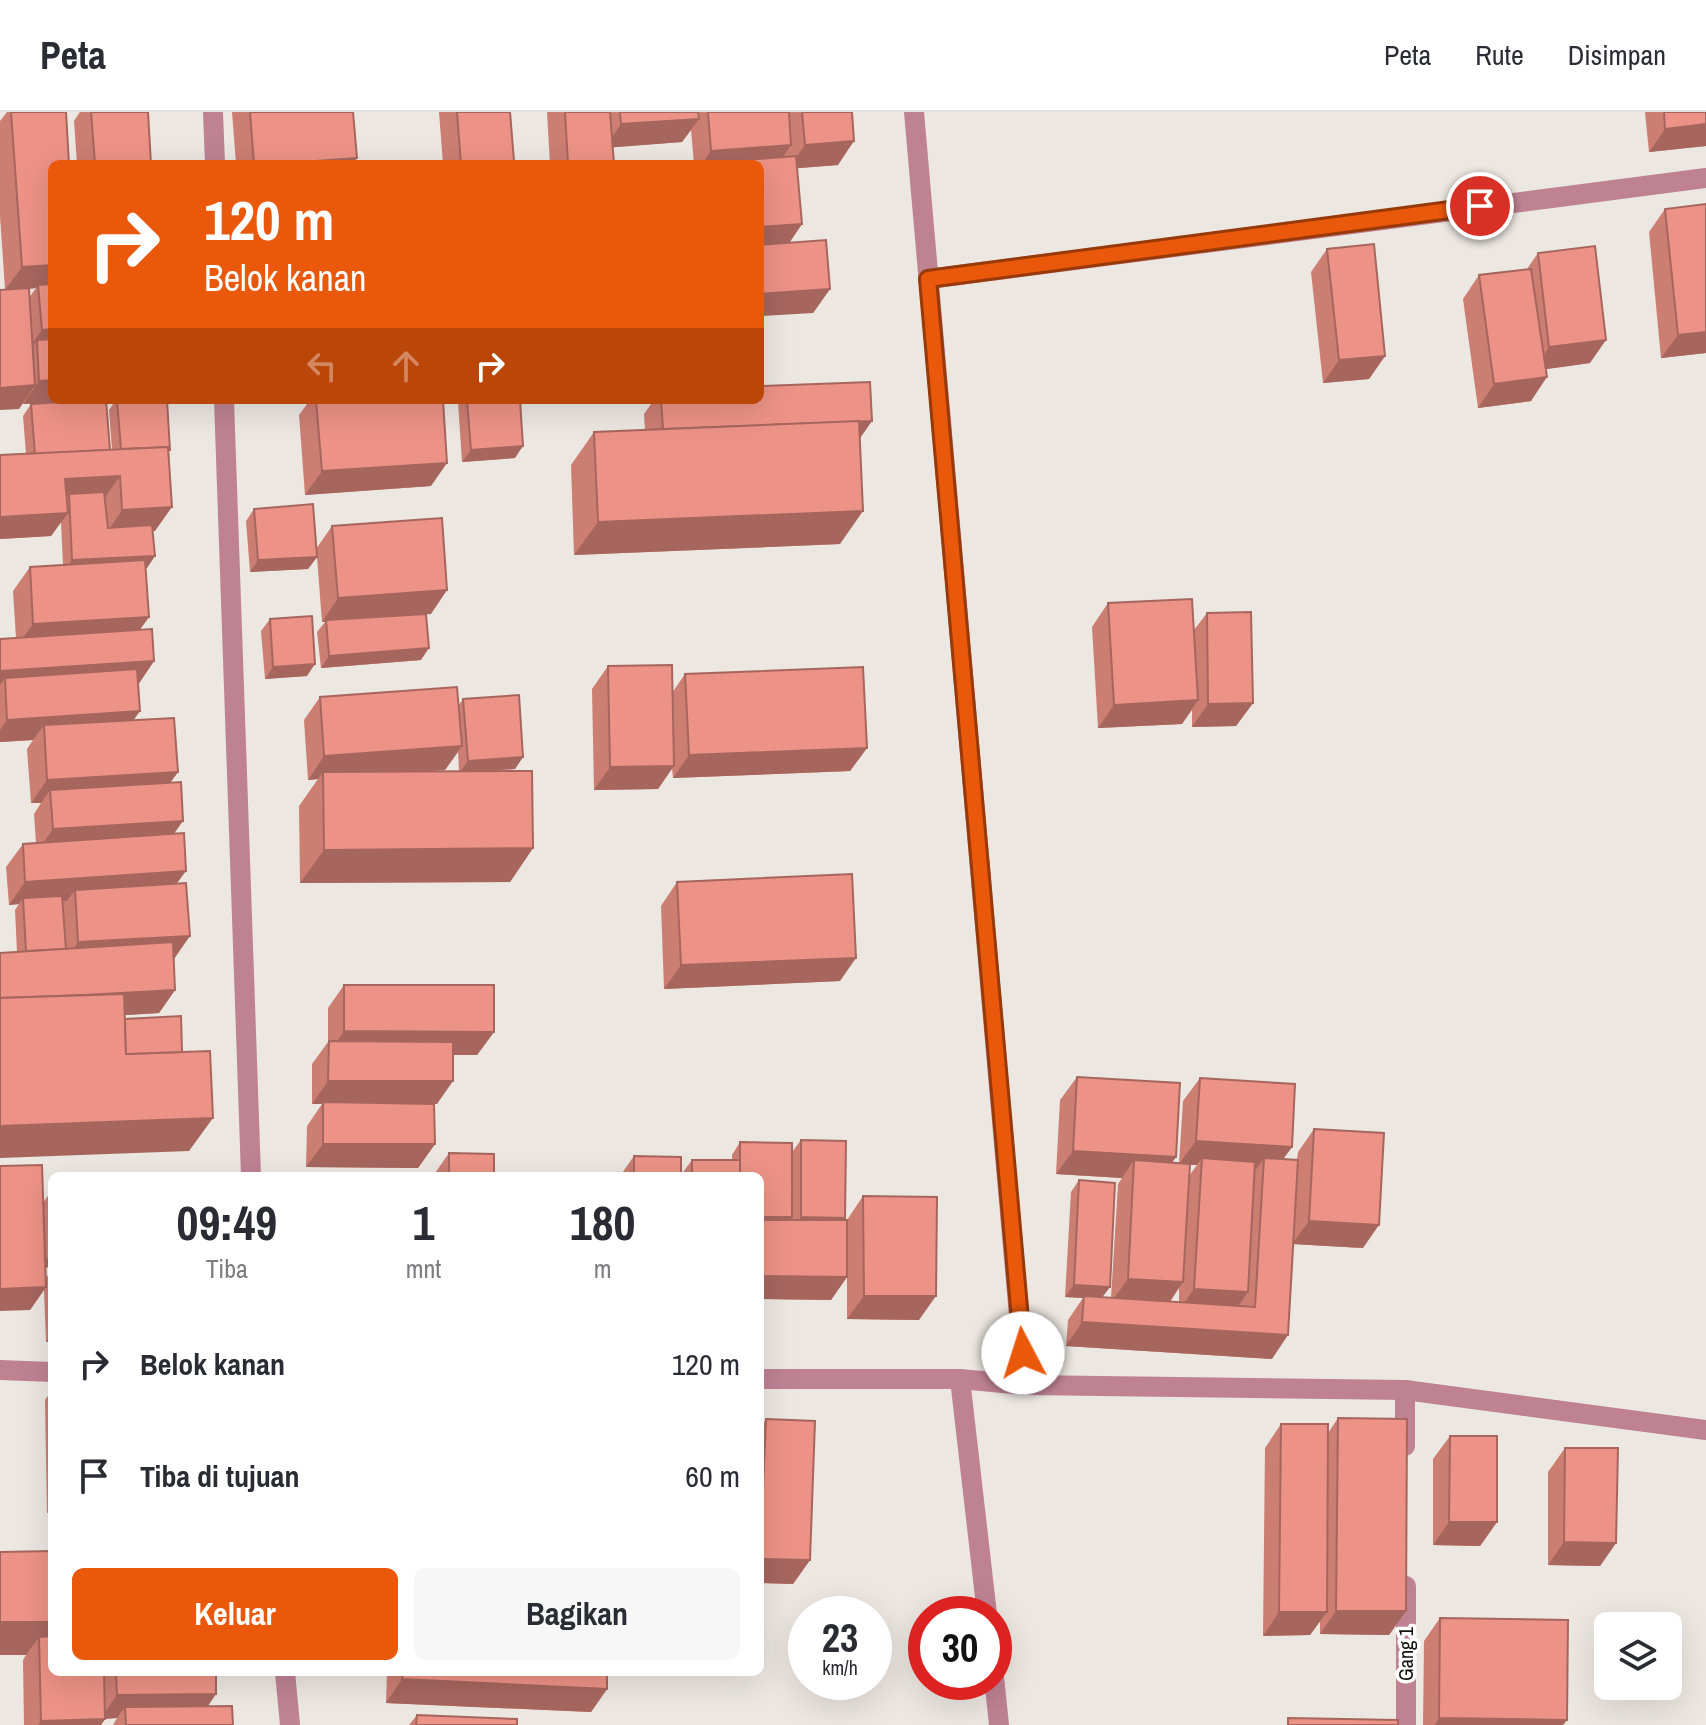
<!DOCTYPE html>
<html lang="id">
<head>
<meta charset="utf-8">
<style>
	:root { --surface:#fff; --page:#f7f7f7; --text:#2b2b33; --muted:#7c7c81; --line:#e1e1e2; --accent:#ea580c }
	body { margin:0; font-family:"Archivo Narrow",sans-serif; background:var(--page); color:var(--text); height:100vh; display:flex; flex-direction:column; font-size:30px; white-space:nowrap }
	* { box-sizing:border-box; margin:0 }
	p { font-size:26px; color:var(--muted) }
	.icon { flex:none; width:44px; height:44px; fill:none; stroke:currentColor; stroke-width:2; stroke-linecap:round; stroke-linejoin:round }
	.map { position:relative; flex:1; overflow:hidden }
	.drawer { position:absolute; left:48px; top:1060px; width:716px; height:504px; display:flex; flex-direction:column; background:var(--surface); border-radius:12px; box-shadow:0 8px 32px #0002 }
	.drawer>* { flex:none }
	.guide { position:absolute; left:48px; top:48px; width:716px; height:244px; border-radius:12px; box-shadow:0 8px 32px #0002; background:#ea580c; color:#fff; overflow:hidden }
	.buttons { position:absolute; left:1594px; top:1500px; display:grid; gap:16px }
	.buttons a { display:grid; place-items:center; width:88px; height:88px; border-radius:12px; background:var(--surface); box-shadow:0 8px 32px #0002; font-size:40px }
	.speed { position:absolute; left:788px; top:1484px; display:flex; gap:16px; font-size:40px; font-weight:700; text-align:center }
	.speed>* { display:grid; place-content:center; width:104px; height:104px; border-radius:50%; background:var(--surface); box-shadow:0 8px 32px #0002; line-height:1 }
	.speed small { font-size:20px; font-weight:400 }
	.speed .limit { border:12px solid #d22; background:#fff; color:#111 }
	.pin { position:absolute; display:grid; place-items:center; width:68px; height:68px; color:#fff; margin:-34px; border:4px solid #fff; border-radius:50%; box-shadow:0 2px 8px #0007 }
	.me { position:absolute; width:88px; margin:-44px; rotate:355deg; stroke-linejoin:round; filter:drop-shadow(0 0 6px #0008) }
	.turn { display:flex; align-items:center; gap:28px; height:168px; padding:0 24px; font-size:36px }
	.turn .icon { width:104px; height:104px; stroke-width:2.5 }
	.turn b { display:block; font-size:56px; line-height:68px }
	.lanes { display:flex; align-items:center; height:76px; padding:0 24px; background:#0003; justify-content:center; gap:40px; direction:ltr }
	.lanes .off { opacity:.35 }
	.eta { display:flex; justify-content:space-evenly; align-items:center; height:136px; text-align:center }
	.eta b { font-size:48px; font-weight:700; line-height:56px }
	.button { display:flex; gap:16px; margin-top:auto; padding:16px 24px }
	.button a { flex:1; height:92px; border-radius:12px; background:var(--accent); color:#fff; font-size:32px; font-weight:700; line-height:92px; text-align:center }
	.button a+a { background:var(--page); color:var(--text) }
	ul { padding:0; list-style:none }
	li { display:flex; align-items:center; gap:24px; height:112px; padding:0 24px }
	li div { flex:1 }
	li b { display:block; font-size:30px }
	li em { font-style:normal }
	header { display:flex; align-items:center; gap:48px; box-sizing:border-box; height:112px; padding:0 40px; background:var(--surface); border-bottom:2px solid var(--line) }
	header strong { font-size:38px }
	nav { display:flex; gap:44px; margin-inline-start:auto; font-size:28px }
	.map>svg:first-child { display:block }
</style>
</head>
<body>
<header>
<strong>Peta</strong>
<nav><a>Peta</a><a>Rute</a><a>Disimpan</a></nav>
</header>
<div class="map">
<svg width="1706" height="1613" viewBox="0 0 1706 1613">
	<rect width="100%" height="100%" fill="#ece7e1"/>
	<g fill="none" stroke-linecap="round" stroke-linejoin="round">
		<!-- minor -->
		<g stroke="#be8293" stroke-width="20">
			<path d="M213 0 215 52"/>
			<path d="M914 0 1025 1273"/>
			<path d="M928 167 1706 66"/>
			<path d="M224 288 251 1064"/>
			<path d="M0 1258 52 1260"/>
			<path d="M760 1267H960L1025 1273 1405 1278 1706 1318"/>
			<path d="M960 1267 987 1502"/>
			<path d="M1405 1278V1334"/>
			<path d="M1406 1474V1613"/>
			<path d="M285 1560 290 1613"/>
			<path d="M994 1565 999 1613"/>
		</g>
	</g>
	<!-- wall -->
	<g fill="#cc7e73" fill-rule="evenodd">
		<path d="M7 0H66L52 288 110 338H112L109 298 116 288H167L170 338 168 341 155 419H153L155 444 146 456 149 505 139 518 154 549 138 572 133 609 178 660 170 671 177 772 173 847 175 878 159 901 125 903V907L182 940 189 1039 17 840 15 798 19 792 9 793 6 755 23 732 36 731 34 702 41 691H31L27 637 33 628 0 630V527L16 526 13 479 30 455 63 453 61 410 51 424 0 427V343L26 342 23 304 31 292H23V291L19 297 5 177 0 104V9ZM36 176 29 186V177Z"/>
		<path d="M80 0H148L151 52H77L74 9Z"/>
		<path d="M232 0H353V52H236Z"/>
		<path d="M439 0H510L512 52H443Z"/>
		<path d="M547 0H852L838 53 797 56 802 112 789 130 830 177 813 201 760 52H694L691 18 682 30 612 35 614 52H550Z"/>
		<path d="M1645 0H1706V34L1649 40Z"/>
		<path d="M1665 97 1706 241 1661 246 1649 120Z"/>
		<path d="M1327 137 1385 244 1369 267 1323 271 1311 160Z"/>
		<path d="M1538 141 1590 251 1546 257 1531 289 1478 296 1463 187 1479 163 1527 157Z"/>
		<path d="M310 288H443L431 374 305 383 299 303Z"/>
		<path d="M459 288H520L515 346 462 350 458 290Z"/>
		<path d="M654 288H760L860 327 840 432 574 443 571 353 594 320 645 318 644 302Z"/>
		<path d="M254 397 316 437 332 414 431 502H426L421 548 321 556 317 520 325 510H322L317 445 308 457 250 460 246 409Z"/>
		<path d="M1108 491 1194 518 1207 501 1253 591 1236 614 1192 615V598L1182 612 1098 616 1092 515Z"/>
		<path d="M270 507 307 564 265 567 261 519Z"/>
		<path d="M608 554 672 581 685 562 867 636 850 659 673 666 672 656 658 677 594 678 592 577Z"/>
		<path d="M320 585 458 594 463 587 523 645 515 657 484 659 533 736 510 770 300 771 299 694 318 667 308 668 304 608ZM458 640 459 659H421L445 658Z"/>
		<path d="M677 770 840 869 664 877 661 794Z"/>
		<path d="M344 873 494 920 477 943H453L437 992H434L435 1032 418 1056 306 1055 307 1014 322 992H312V952L328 930V896Z"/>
		<path d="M1077 965 1176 1045 1172 1051H1179L1183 989 1200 966 1292 1035 1283 1047 1297 1048 1298 1040 1314 1017 1363 1136 1293 1132 1272 1247 1066 1234 1068 1208 1083 1186 1065 1185 1071 1080 1079 1068 1102 1186H1111L1118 1072 1122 1066 1056 1062 1060 988ZM1190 1053H1197L1189 1064ZM1179 1176V1190H1170Z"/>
		<path d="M801 1028 845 1106 843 1108H847L863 1084 919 1208 847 1207V1160V1165L831 1188 760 1187V1064H620L634 1044 681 1063 692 1048H732V1043L740 1030 792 1040Z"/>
		<path d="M449 1041 494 1064H433Z"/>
		<path d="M52 1078V1155H46V1166L52 1157V1230H46L44 1178 30 1198 43 1091Z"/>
		<path d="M52 1278V1401H47L45 1288Z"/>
		<path d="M1338 1306 1406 1499 1389 1523 1320 1522V1509L1310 1523 1263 1524 1265 1336 1281 1312 1328 1321Z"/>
		<path d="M766 1307 810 1448 793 1472 760 1471V1316Z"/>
		<path d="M1450 1324 1497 1410 1480 1434 1433 1433V1347Z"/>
		<path d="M1565 1336 1616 1431 1600 1454 1548 1453V1360Z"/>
		<path d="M52 1406V1560H216L208 1594 233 1613H113L117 1606 105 1607 101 1613H24L23 1548 26 1543H0L51 1439V1408Z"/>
		<path d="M1440 1506 1567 1608 1563 1613H1423L1424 1529Z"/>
		<path d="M387 1560H607V1577L591 1600 386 1591Z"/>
		<path d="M417 1603 517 1613H409Z"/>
	</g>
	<!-- shaded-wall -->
	<g fill="#a6665e">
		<path d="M699 7 682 30 605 36 621 12Z"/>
		<path d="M1706 12V34L1649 40 1665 17Z"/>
		<path d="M854 29 838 53 788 57 805 33Z"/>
		<path d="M791 33 775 57 734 49 732 52H702L711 39Z"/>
		<path d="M357 46 353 52H275Z"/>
		<path d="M514 49 512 52H481Z"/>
		<path d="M802 112 786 136 760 138V115Z"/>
		<path d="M52 153V175L38 173 36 176 5 178 22 155Z"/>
		<path d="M830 177 813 201 760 204V182Z"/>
		<path d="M52 217V239L37 228 28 241H25L42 218Z"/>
		<path d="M1706 220V241L1661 246 1678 223Z"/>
		<path d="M1606 228 1590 251 1533 259 1549 235Z"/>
		<path d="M1385 244 1369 267 1323 271 1339 248Z"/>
		<path d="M1547 265 1531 289 1478 296 1494 272Z"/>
		<path d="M52 268V288H100L23 292 39 269Z"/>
		<path d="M35 273 19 297 0 298V276Z"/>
		<path d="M872 309 856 332 663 318Z"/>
		<path d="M523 334 515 346 462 350 471 338Z"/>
		<path d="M447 351 431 374 305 383 322 359Z"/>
		<path d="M120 364 104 387 69 382 64 389 65 367Z"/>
		<path d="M172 395 155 419 106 422 122 398Z"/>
		<path d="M863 399 840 432 574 443 598 410Z"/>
		<path d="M68 401 51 424 0 427V405Z"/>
		<path d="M155 444 147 456 64 460 72 448Z"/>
		<path d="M317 445 308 457 250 460 258 448Z"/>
		<path d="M447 478 431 502 322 510 338 486Z"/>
		<path d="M149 505 132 529 16 535 33 512Z"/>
		<path d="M429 536 421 548 321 556 329 544Z"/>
		<path d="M154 549 138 573 5 566 0 573V559Z"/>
		<path d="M315 552 307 564 265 567 273 555Z"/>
		<path d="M1198 588 1182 612 1098 616 1114 593Z"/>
		<path d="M1253 591 1236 614 1192 615 1208 592Z"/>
		<path d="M140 599 124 622 44 613 33 628 0 630V618L7 608Z"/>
		<path d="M462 634 445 658 323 667V660L318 667 308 668 324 644Z"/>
		<path d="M867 636 850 659 673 666 689 643Z"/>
		<path d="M523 645 515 657 459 661 468 649Z"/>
		<path d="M674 654 658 677 594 678 610 655Z"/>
		<path d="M178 660 161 683 50 678 41 691H31L47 668Z"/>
		<path d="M183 709 166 733 37 740 53 717Z"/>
		<path d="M533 736 510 770 300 771 324 738Z"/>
		<path d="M186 759 169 782 75 778 67 789 23 792V786L19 792 9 793 25 770Z"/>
		<path d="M190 824 174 847 62 854 78 830Z"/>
		<path d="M856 846 840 869 664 877 681 853Z"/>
		<path d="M175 878 159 901 0 911V889Z"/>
		<path d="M344 919 494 920 477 943H328Z"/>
		<path d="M328 969H453L437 992H312Z"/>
		<path d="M213 1006 189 1039 0 1046V1014Z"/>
		<path d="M1196 1029 1292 1035 1275 1058 1264 1046 1256 1057 1201 1053 1202 1046 1197 1053 1179 1052Z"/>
		<path d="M323 1032H435L418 1056 306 1055Z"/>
		<path d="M1073 1039 1176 1045 1159 1068 1134 1048 1122 1066 1056 1062Z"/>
		<path d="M760 1105H792L784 1117H760Z"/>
		<path d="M801 1105 845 1106 837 1118H792Z"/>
		<path d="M1309 1109 1379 1113 1363 1136 1292 1132Z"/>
		<path d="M52 1140V1155L41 1156Z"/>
		<path d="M760 1164 847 1165 831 1188 760 1187Z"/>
		<path d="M1128 1167 1183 1170 1167 1193 1111 1190Z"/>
		<path d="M1074 1173 1110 1175 1101 1187 1065 1185Z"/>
		<path d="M46 1175 30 1198 0 1199V1177Z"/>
		<path d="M1194 1177 1248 1180 1232 1203 1178 1200Z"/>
		<path d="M864 1184H936L919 1208 847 1207Z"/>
		<path d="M1082 1210 1288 1223 1272 1247 1066 1234Z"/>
		<path d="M52 1222V1230H46Z"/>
		<path d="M1449 1410H1497L1480 1434 1433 1433Z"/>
		<path d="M1564 1430 1616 1431 1600 1454 1548 1453Z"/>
		<path d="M760 1447 810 1448 793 1472 760 1471Z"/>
		<path d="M1336 1499H1406L1389 1523 1320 1522Z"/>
		<path d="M1279 1500H1327L1310 1523 1263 1524Z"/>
		<path d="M0 1510H52V1542L39 1525 26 1543H0Z"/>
		<path d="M402 1567 607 1577 591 1600 386 1591Z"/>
		<path d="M216 1582 200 1606 125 1595 117 1606 100 1607 117 1583Z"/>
		<path d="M1439 1606 1567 1608 1563 1613H1435Z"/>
		<path d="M105 1607 101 1613H38L41 1609Z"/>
	</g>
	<!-- building -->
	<g fill="#ed9286" stroke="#a6665e" stroke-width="2">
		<path d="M11 0H66L69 52H52V153L22 155Z"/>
		<path d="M91 0H148L151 52H95Z"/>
		<path d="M250 0H353L357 46 275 52H254Z"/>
		<path d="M457 0H510L514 49 481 52H461Z"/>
		<path d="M565 0H610L614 52H568Z"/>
		<path d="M620 0H698L699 7 621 12Z"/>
		<path d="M708 0H789L791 33 711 39Z"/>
		<path d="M802 0H852L854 29 805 33Z"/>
		<path d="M1664 0H1706V12L1665 17Z"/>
		<path d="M796 44 802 112 760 115V52H734V49Z"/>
		<path d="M1706 92V220L1678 223 1665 97Z"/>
		<path d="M826 128 830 177 760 182V133Z"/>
		<path d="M1374 132 1385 244 1339 248 1327 137Z"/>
		<path d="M1595 134 1606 228 1549 235 1538 141Z"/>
		<path d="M1531 157 1547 265 1494 272 1479 163Z"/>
		<path d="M52 172V217L42 218 38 173Z"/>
		<path d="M29 176 35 273 0 276V178Z"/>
		<path d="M52 227V268L39 269 37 228Z"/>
		<path d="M870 270 872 309 663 317 661 288H760V274Z"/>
		<path d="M94 288H106L110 338 35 342 31 292Z"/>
		<path d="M117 288H167L170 338H168V335L121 337Z"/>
		<path d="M316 288H443L447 351 322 359Z"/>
		<path d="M467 288H520L523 334 471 338Z"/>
		<path d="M859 309 863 399 598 410 594 320Z"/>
		<path d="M168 335 172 395 122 398 120 364 65 367 68 401 0 405V343Z"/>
		<path d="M104 380 108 416 152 413 155 444 72 448 69 382Z"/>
		<path d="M313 392 317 445 258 448 254 397Z"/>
		<path d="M442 406 447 478 338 486 332 414Z"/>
		<path d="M145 448 149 505 33 512 30 455Z"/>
		<path d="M1192 487 1198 588 1114 593 1108 491Z"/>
		<path d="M1251 500 1253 591 1208 592 1207 501Z"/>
		<path d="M426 502 429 536 329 544 326 508Z"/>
		<path d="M312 504 315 552 273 555 270 507Z"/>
		<path d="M152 517 154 549 0 559V527Z"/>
		<path d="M672 553 674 654 610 655 608 554Z"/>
		<path d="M863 555 867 636 689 643 685 562Z"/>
		<path d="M137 557 140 599 7 608 5 566Z"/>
		<path d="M457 575 462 634 324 644 320 585Z"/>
		<path d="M519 583 523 645 468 649 463 587Z"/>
		<path d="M174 606 178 660 47 668 44 613Z"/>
		<path d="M532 659 533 736 324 738 323 660Z"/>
		<path d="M181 670 183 709 53 717 50 678Z"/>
		<path d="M184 721 186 759 25 770 23 732Z"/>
		<path d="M852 762 856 846 681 853 677 770Z"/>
		<path d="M186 771 190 824 78 830 75 778Z"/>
		<path d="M62 784 66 837 26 839 23 786Z"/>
		<path d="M173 830 175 878 84 883 0 886V841Z"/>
		<path d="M344 873H494V920L344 919Z"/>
		<path d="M124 882 126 942 210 939 213 1006 0 1014V886Z"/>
		<path d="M181 904 182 940 126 942 125 907Z"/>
		<path d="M329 929 453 930V969H328Z"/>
		<path d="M1077 965 1180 971 1176 1045 1073 1039Z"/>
		<path d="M1200 966 1295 972 1292 1035 1196 1029Z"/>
		<path d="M323 990 434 992 435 1032H323Z"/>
		<path d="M1314 1017 1384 1021 1379 1113 1309 1109Z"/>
		<path d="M801 1028 846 1029 845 1106 801 1105Z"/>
		<path d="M740 1030 792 1031V1105H760V1064H740Z"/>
		<path d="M449 1041 494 1042V1064H449Z"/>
		<path d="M634 1044 681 1045V1064H634Z"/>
		<path d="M1202 1046 1255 1050 1248 1180 1194 1177Z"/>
		<path d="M1264 1046 1298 1048 1288 1223 1082 1210 1084 1184 1255 1195Z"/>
		<rect x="692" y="1048" width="48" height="16"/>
		<path d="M1134 1048 1190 1052 1183 1170 1128 1167Z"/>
		<path d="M42 1053 46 1175 0 1177V1054Z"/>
		<path d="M1079 1068 1115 1071 1110 1175 1074 1173Z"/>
		<path d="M863 1084 937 1085 936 1184H864Z"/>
		<path d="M760 1108H847V1165L760 1164Z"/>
		<path d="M1338 1306 1407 1307 1406 1499H1336Z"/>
		<path d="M766 1307 815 1309 810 1448 760 1447Z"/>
		<path d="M1281 1312H1328L1327 1500H1279Z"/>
		<path d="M1450 1324H1497V1410H1449Z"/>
		<path d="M1565 1336H1618L1616 1431 1564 1430Z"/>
		<path d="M52 1439V1510H0V1440Z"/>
		<path d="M1440 1506 1568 1508 1567 1608 1439 1606Z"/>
		<path d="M52 1524V1560H104L105 1607 41 1609 39 1525Z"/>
		<path d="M116 1560H216V1582L117 1583Z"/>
		<path d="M403 1560H607V1577L402 1567Z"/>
		<path d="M232 1594 233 1613H126L125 1595Z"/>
		<path d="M417 1603 517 1607V1613H416Z"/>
		<path d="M1288 1606 1398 1608V1613H1288Z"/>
	</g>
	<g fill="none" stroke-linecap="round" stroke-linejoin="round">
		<!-- route casing -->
		<g stroke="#983908" stroke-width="20">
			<path id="route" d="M1023 1241 928 167 1480 94"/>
		</g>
		<!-- route -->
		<use href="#route" stroke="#ea580c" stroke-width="14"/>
	</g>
	<g text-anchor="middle" stroke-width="7" stroke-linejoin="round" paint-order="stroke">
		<!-- street labels -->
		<g font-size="20" fill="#11100d" stroke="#fff">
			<text transform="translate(1406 1542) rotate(-90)" y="7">Gang 1</text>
		</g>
	</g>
</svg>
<div class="buttons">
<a><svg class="icon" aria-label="layers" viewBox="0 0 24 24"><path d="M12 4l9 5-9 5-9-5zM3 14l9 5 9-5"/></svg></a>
</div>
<div class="speed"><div>23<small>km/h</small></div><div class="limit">30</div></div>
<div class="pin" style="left:1480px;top:94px;background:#d93025"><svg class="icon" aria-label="arrive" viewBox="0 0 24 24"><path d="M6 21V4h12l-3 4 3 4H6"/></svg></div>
<svg class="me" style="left:1023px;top:1241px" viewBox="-20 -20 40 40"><circle r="19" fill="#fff"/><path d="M0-13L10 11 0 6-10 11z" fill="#ea580c"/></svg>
<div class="guide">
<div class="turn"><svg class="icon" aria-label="right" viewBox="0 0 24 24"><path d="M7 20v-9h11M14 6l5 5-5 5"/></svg><div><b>120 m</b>Belok kanan</div></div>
<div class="lanes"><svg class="icon off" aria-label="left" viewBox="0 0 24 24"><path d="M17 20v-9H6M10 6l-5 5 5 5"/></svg><svg class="icon off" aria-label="ahead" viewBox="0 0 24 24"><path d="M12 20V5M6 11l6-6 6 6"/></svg><svg class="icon" aria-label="right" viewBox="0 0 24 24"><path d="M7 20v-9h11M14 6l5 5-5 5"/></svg></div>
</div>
<section class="drawer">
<div class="eta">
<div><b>09:49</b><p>Tiba</p></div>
<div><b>1</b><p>mnt</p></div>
<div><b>180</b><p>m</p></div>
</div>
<ul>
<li><svg class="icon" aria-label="right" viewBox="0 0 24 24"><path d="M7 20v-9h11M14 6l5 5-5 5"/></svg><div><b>Belok kanan</b></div><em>120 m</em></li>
<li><svg class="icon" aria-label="arrive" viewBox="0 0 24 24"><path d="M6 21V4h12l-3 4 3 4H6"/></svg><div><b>Tiba di tujuan</b></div><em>60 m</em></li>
</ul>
<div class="button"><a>Keluar</a><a>Bagikan</a></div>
</section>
</div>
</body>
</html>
